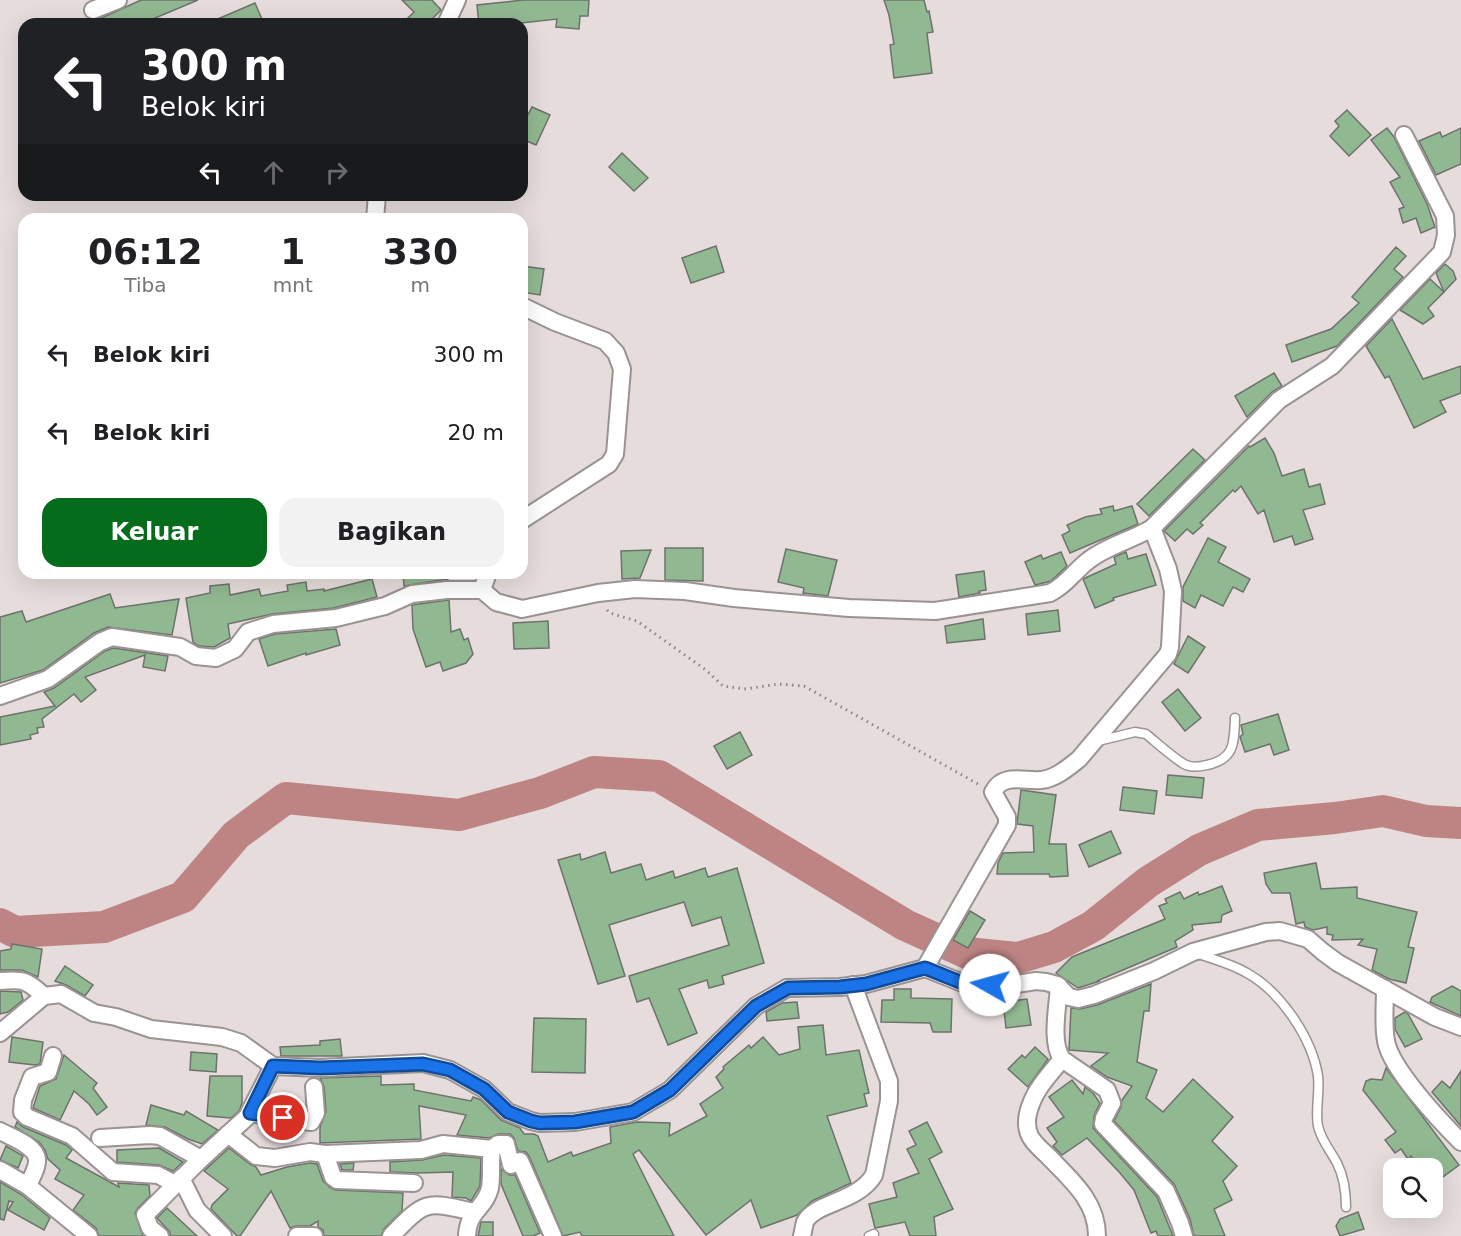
<!DOCTYPE html>
<html lang="id">
<head>
<meta charset="utf-8">
<style>
	:root { --surface:#fff; --page:#f2f2f2; --text:#202124; --muted:#757577; --accent:#046c1b }
	body { margin:0; font-family:"DejaVu Sans",sans-serif; background:var(--page); color:var(--text); height:100vh; display:flex; flex-direction:column; font-size:22px; white-space:nowrap }
	* { box-sizing:border-box; margin:0 }
	p { font-size:20px; color:var(--muted) }
	.icon { flex:none; width:33px; height:33px; fill:none; stroke:currentColor; stroke-width:2; stroke-linecap:round; stroke-linejoin:round }
	.map { position:relative; flex:1; overflow:hidden }
	.sheet { position:absolute; left:18px; top:213px; width:510px; height:366px; display:flex; flex-direction:column; background:var(--surface); border-radius:18px; box-shadow:0 6px 24px #0002 }
	.sheet>* { flex:none }
	.top-card { position:absolute; left:18px; top:18px; width:510px; height:183px; border-radius:18px; box-shadow:0 6px 24px #0002; background:#202124; color:#fff; overflow:hidden }
	.buttons { position:absolute; left:1383px; top:1158px; display:grid; gap:12px }
	.buttons a { display:grid; place-items:center; width:60px; height:60px; border-radius:12px; background:var(--surface); box-shadow:0 6px 24px #0002; font-size:30px }
	.pin { position:absolute; display:grid; place-items:center; width:51px; height:51px; color:#fff; margin:-26px; border:3px solid #fff; border-radius:50%; box-shadow:0 2px 6px #0007 }
	.me { position:absolute; width:66px; margin:-33px; rotate:277deg; stroke-linejoin:round; filter:drop-shadow(0 0 4px #0008) }
	.turn { display:flex; align-items:center; gap:21px; height:126px; padding:0 24px; font-size:27px }
	.turn .icon { width:78px; height:78px; stroke-width:2.5 }
	.turn b { display:block; font-size:42px; line-height:51px }
	.lanes { display:flex; align-items:center; height:57px; padding:0 24px; background:#0003; justify-content:center; gap:30px; direction:ltr }
	.lanes .off { opacity:.35 }
	.eta { display:flex; justify-content:space-evenly; align-items:center; height:102px; text-align:center }
	.eta b { font-size:36px; font-weight:800; line-height:42px }
	.primary-button { display:flex; gap:12px; margin-top:auto; padding:12px 24px }
	.primary-button a { flex:1; height:69px; border-radius:18px; background:var(--accent); color:#fff; font-size:24px; font-weight:800; line-height:69px; text-align:center }
	.primary-button a+a { background:var(--page); color:var(--text) }
	ul { padding:0; list-style:none }
	li { display:flex; align-items:center; gap:18px; height:78px; padding:0 24px }
	li div { flex:1 }
	li b { display:block; font-size:22px }
	li em { font-style:normal }
	.map>svg:first-child { display:block }
</style>
</head>
<body>
<div class="map">
<svg width="1461" height="1236" viewBox="0 0 1461 1236">
	<rect width="100%" height="100%" fill="#e6dcdc"/>
	<g fill="none" stroke-linecap="round" stroke-linejoin="round">
		<!-- river -->
		<path stroke="#bd8483" stroke-width="32" d="M0 924 15 932 104 927 183 897 236 835 286 798 459 815 540 793 594 772 659 776 905 925 967 953 1018 958 1054 947 1093 926 1148 882 1199 850 1258 825 1335 818 1383 811 1426 821 1461 823"/>
	</g>
	<!-- building -->
	<g fill="#91b991" stroke="#6d726d" stroke-width="1.5">
		<path d="M141 0H198L141 24H138L136 20 124 24H86V22L97 20Z"/>
		<path d="M402 0H432L441 10 427 24H402L414 12Z"/>
		<path d="M523 0H589L588 16H580L579 29 556 27 557 19 512 24H479L477 5Z"/>
		<path d="M884 0H924L927 12 929 11 933 32 927 33 932 73 894 78 890 45 894 44 889 15Z"/>
		<path d="M255 3 264 24H206Z"/>
		<path d="M532 107 550 115 536 145 522 139V126Z"/>
		<path d="M1347 110 1371 135 1349 156 1330 136 1339 126 1335 121Z"/>
		<path d="M1387 128 1394 137 1427 204 1435 227 1421 233 1416 218 1403 223 1399 209 1404 207 1390 182 1400 177 1371 140Z"/>
		<path d="M1461 128V164L1436 175 1419 141 1440 132 1442 137Z"/>
		<path d="M622 153 648 178 634 191 609 167Z"/>
		<path d="M716 246 724 272 691 283 682 258Z"/>
		<path d="M1396 247 1406 256 1394 269 1403 277 1337 346 1292 362 1286 345 1331 329 1359 303 1352 297Z"/>
		<path d="M1445 264 1453 271 1456 279 1444 292 1436 273Z"/>
		<path d="M522 266 544 269 540 295 522 292Z"/>
		<path d="M1430 279 1444 292 1428 308 1434 316 1423 324 1400 310Z"/>
		<path d="M1392 319 1423 379 1461 366V393L1440 401 1446 412 1414 428 1389 376 1385 378 1366 346Z"/>
		<path d="M1274 373 1282 386 1272 392 1247 417 1235 396Z"/>
		<path d="M1265 438 1274 453 1282 476 1304 469 1309 487 1320 484 1325 504 1303 510 1313 539 1295 545 1292 536 1274 542 1264 510 1258 514 1241 486 1235 492 1233 490 1200 523 1203 525 1193 534 1187 529 1175 541 1164 531 1249 446 1250 447Z"/>
		<path d="M1193 449 1205 460 1149 516 1137 504Z"/>
		<path d="M1113 506 1114 511 1132 506 1138 524 1070 553 1062 535 1070 531 1067 525 1085 517 1102 514 1100 509Z"/>
		<path d="M1208 538 1226 547 1218 562 1250 579 1243 592 1233 587 1223 606 1201 595 1195 608 1183 601V587Z"/>
		<path d="M665 548H703V581L665 580Z"/>
		<path d="M786 549 837 560 828 596 803 593 804 588 778 582Z"/>
		<path d="M651 550 640 578 622 579 621 551Z"/>
		<path d="M1061 552 1067 566 1051 581 1035 585 1025 562 1041 555 1043 559Z"/>
		<path d="M1126 552 1128 559 1146 554 1156 585 1113 598 1114 600 1095 608 1083 579 1116 564 1114 557Z"/>
		<path d="M984 571 986 590 979 591 980 593 959 597 956 575Z"/>
		<path d="M403 573H448V579L404 586Z"/>
		<path d="M372 579 377 597 334 608 272 614 228 624 230 638 214 647 199 646 193 642 186 598 210 593V586L229 584 230 595 259 589 261 596 288 591 287 585 306 582 307 591 324 589V591Z"/>
		<path d="M110 594 115 608 179 599 172 635 108 627 94 633 43 670 0 683V617L22 611 26 622Z"/>
		<path d="M449 600 451 632 460 629 464 640 468 638 473 654 466 663 443 671 440 662 426 667 413 629 412 605Z"/>
		<path d="M1058 610 1060 631 1028 635 1026 614Z"/>
		<path d="M983 619 985 639 947 643 945 626Z"/>
		<path d="M548 621 549 648 514 649 513 623Z"/>
		<path d="M336 629 340 645 306 655V653L268 666 259 639 275 634Z"/>
		<path d="M1188 636 1205 647 1188 673 1174 664Z"/>
		<path d="M113 648 168 656 165 671 143 667 145 655 85 677 96 690 81 702 74 694 42 719 44 727 37 728 38 733 30 735 31 739 0 745V717L55 706 44 692 54 688 105 651Z"/>
		<path d="M1178 689 1201 718 1185 731 1162 702Z"/>
		<path d="M1278 714 1289 750 1274 755 1270 744 1245 752 1240 737 1243 734 1241 725Z"/>
		<path d="M740 732 752 755 727 769 714 746Z"/>
		<path d="M1168 775 1204 778 1202 798 1166 795Z"/>
		<path d="M1123 787 1157 791 1154 814 1120 810Z"/>
		<path d="M1021 790 1056 795 1049 844H1066L1068 876 1050 877 1049 874H997L998 863 1003 853 1034 852 1033 826 1017 824Z"/>
		<path d="M1111 831 1121 853 1089 867 1079 845Z"/>
		<path d="M605 852 611 873 641 864 646 880 673 871 675 878 705 868 708 877 737 868 764 963 722 976 724 984 709 988 707 980 679 989 697 1033 668 1045 649 998 637 1002 629 976 729 945 721 917 692 926 684 902 609 925 625 976 598 984 558 860 580 854 581 860Z"/>
		<path d="M1316 863 1321 889 1357 887V898L1417 912 1408 947 1414 948 1406 983 1389 979 1372 970 1377 949 1358 945 1363 939 1332 940 1333 935 1327 934V927L1313 930 1305 927 1304 922 1296 924 1290 893H1272L1266 884 1264 873Z"/>
		<path d="M1222 886 1232 911 1222 915 1221 922 1192 925 1193 930 1175 941 1177 947 1097 981H1100L1078 988 1056 973 1072 957 1165 919 1159 906 1167 903 1165 899 1180 892 1184 899 1198 892 1199 895Z"/>
		<path d="M970 911 985 920 968 948 953 940Z"/>
		<path d="M12 944 42 949 38 977 22 970H0V951L11 949Z"/>
		<path d="M65 966 93 985 85 996 66 985 55 981Z"/>
		<path d="M1151 984 1149 1011H1144L1137 1062 1157 1070 1146 1098 1163 1112 1193 1079 1233 1117 1212 1141 1237 1166 1223 1181 1232 1200 1214 1209 1225 1236H1194L1190 1219 1174 1184 1114 1121 1121 1107 1122 1100 1132 1086 1107 1077 1091 1066 1108 1053 1069 1050 1071 1008 1080 1009 1097 1005Z"/>
		<path d="M1452 986 1461 991V1016L1430 1002 1432 997Z"/>
		<path d="M894 989H911V998L952 999 951 1032H933L930 1023 881 1022 882 1000H894Z"/>
		<path d="M0 991 21 992 23 1000 8 1012 0 1014Z"/>
		<path d="M1027 999 1031 1025 1006 1028 1003 1002Z"/>
		<path d="M797 1002 799 1018 767 1021 766 1012 782 1003Z"/>
		<path d="M1405 1012 1408 1014 1422 1039 1405 1047 1395 1029V1018Z"/>
		<path d="M534 1018 586 1019 585 1073 532 1072Z"/>
		<path d="M823 1025 826 1055 859 1050 869 1093 864 1094 867 1106 827 1116 851 1183 812 1201 797 1215 761 1228 751 1200 706 1235 639 1150 633 1154 674 1236H582L580 1232 563 1236 529 1156 526 1152 518 1151 514 1138 510 1134H498L489 1138 457 1135 466 1115 419 1106 421 1139 320 1143V1127L326 1112 324 1086 320 1078 381 1076V1085L414 1084V1090L471 1101 473 1097 481 1100 501 1120 520 1128 524 1134H534L538 1136 548 1162 571 1152 573 1156 611 1143 610 1127 637 1122 670 1123 669 1136 707 1116 700 1104 723 1088 716 1077 724 1069 723 1067 749 1045 751 1048 763 1037 779 1055 800 1049 798 1027Z"/>
		<path d="M12 1037 43 1042 40 1064 35 1065 9 1062Z"/>
		<path d="M340 1039 342 1056H281L280 1047 320 1045V1041Z"/>
		<path d="M1035 1047 1048 1059 1028 1087 1008 1069 1022 1055 1025 1058Z"/>
		<path d="M191 1052 217 1054 216 1072 190 1070Z"/>
		<path d="M64 1055 97 1083 93 1088 107 1107 97 1115 89 1104 74 1091 60 1120 33 1108 40 1086 56 1079Z"/>
		<path d="M1386 1068 1459 1165 1432 1185V1168H1421L1411 1156 1408 1159 1401 1149 1395 1153 1385 1140 1396 1132 1363 1090 1366 1081 1371 1079 1382 1080Z"/>
		<path d="M1461 1071V1126L1432 1092 1442 1081 1450 1088Z"/>
		<path d="M210 1076H242V1103L239 1111 231 1118 207 1116Z"/>
		<path d="M1072 1080 1083 1094 1085 1087 1093 1093 1100 1103 1094 1116 1093 1128 1157 1197 1173 1236H1158L1156 1231 1151 1233 1134 1190 1120 1173 1087 1138 1062 1155 1053 1146 1057 1142 1047 1128 1064 1117 1049 1097Z"/>
		<path d="M151 1105 184 1115 186 1111 218 1130 202 1144 188 1139 165 1127 146 1125Z"/>
		<path d="M17 1122 23 1127 66 1145 72 1150 66 1158 119 1187 118 1183 149 1185 150 1196 138 1208 135 1213 143 1236H99L96 1228 73 1210 84 1195 55 1179 60 1170 48 1159 45 1150 39 1142 15 1127Z"/>
		<path d="M927 1122 942 1152 929 1159 953 1209 934 1217 936 1236H910L905 1222 875 1228 869 1204 897 1197 893 1183 919 1173 907 1149 916 1145 909 1131Z"/>
		<path d="M6 1146 23 1156 18 1168 0 1160Z"/>
		<path d="M159 1148 183 1162 173 1171 159 1165 117 1162V1150Z"/>
		<path d="M229 1148 250 1164 256 1167 261 1175 287 1167 310 1163 317 1164 323 1181 331 1188 336 1190 403 1193 402 1211 384 1229 381 1236H324L323 1230 318 1227V1221L310 1226H296L290 1228 271 1191 240 1236H237L211 1209 212 1205 228 1189 204 1171Z"/>
		<path d="M444 1155 481 1158 480 1186 471 1201 466 1198 452 1197 453 1172 418 1173 390 1172V1162L422 1160Z"/>
		<path d="M354 1163 353 1170H342L340 1164Z"/>
		<path d="M501 1169 509 1175H515L540 1233 533 1236H523L501 1184Z"/>
		<path d="M0 1182 22 1195 50 1218 44 1230 8 1210 13 1202 9 1201 4 1220 0 1219Z"/>
		<path d="M167 1208 197 1236H170V1232L157 1218Z"/>
		<path d="M1358 1212 1364 1229 1340 1236 1336 1226 1340 1219Z"/>
		<path d="M481 1222H493V1236H478Z"/>
	</g>
	<g fill="none" stroke-linecap="round" stroke-linejoin="round">
		<!-- service casing -->
		<g stroke="#9b9292" stroke-width="11">
			<g id="service">
				<path d="M1098 741 1135 732 1146 734C1158 744 1171 756 1184 764 1191 768 1199 767 1207 765 1235 759 1234 743 1235 718"/>
				<path d="M1196 953C1213 959 1232 964 1247 973 1281 992 1312 1038 1318 1076 1320 1093 1315 1111 1318 1126 1321 1140 1330 1150 1337 1163 1344 1177 1346 1191 1346 1207"/>
				<path d="M869 1236 874 1234"/>
			</g>
		</g>
		<!-- minor casing -->
		<g stroke="#9b9292" stroke-width="20">
			<g id="minor">
				<path d="M93 10 118 0"/>
				<path d="M446 24 457 0"/>
				<path d="M375 219 377 195"/>
				<path d="M522 306 555 322 605 341 616 353 622 369 615 454 609 464 522 520"/>
				<path d="M1152 528 1279 400 1332 366 1442 252 1446 235 1445 216 1404 135"/>
				<path d="M0 696 48 679 100 642 112 637 180 647 196 656 216 658 235 649 248 632 273 624 336 618 385 606 412 594 447 590H482"/>
				<path d="M925 968 960 982 977 984 1004 986 1036 981 1046 982 1057 985 1069 997 1078 999 1094 995 1154 971 1193 952 1266 932 1280 931 1308 939 1323 952 1338 963 1435 1017 1461 1027"/>
				<path d="M0 981C23 979 27 980 44 996"/>
				<path d="M1059 986C1058 1006 1050 1042 1062 1059L1107 1090 1112 1103 1104 1118 1103 1124 1166 1191 1180 1223 1184 1236"/>
				<path d="M1385 989C1385 1006 1383 1024 1386 1041 1391 1069 1440 1121 1461 1142"/>
				<path d="M0 1033 44 996 61 994 94 1013 116 1017 151 1029 222 1037 241 1043 273 1066 320 1068 423 1063 450 1070 484 1089 508 1112 531 1121 540 1123 575 1122 633 1112 670 1090 756 1006 787 988 840 987 866 984 925 968 1007 825V817L993 792C1003 772 1025 782 1041 780 1055 779 1069 767 1079 759L1168 654 1170 647 1173 591 1168 569 1152 528C1132 540 1107 546 1089 560 1074 571 1068 584 1050 593L935 611 849 608 734 598 685 591 635 589 598 593 522 609 496 602 482 590 488 573"/>
				<path d="M53 1056 48 1072 32 1077 23 1100 22 1112 27 1117 72 1136 113 1172 158 1175 175 1184"/>
				<path d="M1062 1059C1051 1073 1037 1087 1031 1104 1027 1114 1025 1126 1030 1136 1034 1144 1042 1150 1048 1156 1071 1180 1097 1201 1097 1236"/>
				<path d="M250 1113 311 1122 316 1113 314 1087"/>
				<path d="M0 1131C11 1137 35 1145 37 1159 38 1167 31 1178 28 1186"/>
				<path d="M228 1134 256 1156 275 1158 310 1152 325 1154 421 1150 443 1144 492 1149"/>
				<path d="M100 1138 150 1135 160 1136 201 1159"/>
				<path d="M325 1154 333 1177 337 1180 414 1183"/>
				<path d="M0 1170 28 1186 89 1236"/>
				<path d="M181 1178 197 1210 223 1236"/>
				<path d="M160 1236 150 1228 145 1215 201 1159 247 1117 273 1066"/>
				<path d="M297 1236H314"/>
				<path d="M391 1236C426 1200 425 1201 474 1212"/>
				<path d="M467 1236C468 1210 485 1209 490 1188 492 1176 490 1162 492 1149L498 1144H506L511 1165 520 1161 553 1236"/>
				<path d="M802 1236C803 1232 804 1226 805 1222 815 1202 857 1203 874 1175L889 1101V1081L853 985"/>
			</g>
		</g>
		<!-- path -->
		<path stroke="#8d8787" stroke-width="3" stroke-dasharray="1.5 4.5" stroke-linecap="butt" d="M607 610 610 613 637 621 706 670 723 686 746 689 778 684 804 686 978 784"/>
		<!-- service -->
		<use href="#service" stroke="#fff" stroke-width="8"/>
		<!-- minor -->
		<use href="#minor" stroke="#fff" stroke-width="16"/>
	</g>
	<g fill="none" stroke-linecap="round" stroke-linejoin="round">
		<!-- route casing -->
		<g stroke="#114b97" stroke-width="15">
			<path id="route" d="M283 1118 250 1113 273 1066 320 1068 423 1064 450 1070 484 1089 508 1112 531 1121 540 1123 575 1122 633 1112 670 1090 756 1006 788 988 840 987 866 984 925 968 960 982 990 985"/>
		</g>
		<!-- route -->
		<use href="#route" stroke="#1a73e8" stroke-width="10"/>
	</g>
</svg>
<div class="buttons">
<a><svg class="icon" aria-label="search" viewBox="0 0 24 24"><circle cx="10" cy="10" r="6"/><path d="M15 15l6 6"/></svg></a>
</div>
<div class="pin" style="left:283px;top:1118px;background:#d93025"><svg class="icon" aria-label="arrive" viewBox="0 0 24 24"><path d="M6 21V4h12l-3 4 3 4H6"/></svg></div>
<svg class="me" style="left:990px;top:985px" viewBox="-20 -20 40 40"><circle r="19" fill="#fff"/><path d="M0-13L10 11 0 6-10 11z" fill="#1a73e8"/></svg>
<div class="top-card">
<div class="turn"><svg class="icon" aria-label="left" viewBox="0 0 24 24"><path d="M17 20v-9H6M10 6l-5 5 5 5"/></svg><div><b>300 m</b>Belok kiri</div></div>
<div class="lanes"><svg class="icon" aria-label="left" viewBox="0 0 24 24"><path d="M17 20v-9H6M10 6l-5 5 5 5"/></svg><svg class="icon off" aria-label="ahead" viewBox="0 0 24 24"><path d="M12 20V5M6 11l6-6 6 6"/></svg><svg class="icon off" aria-label="right" viewBox="0 0 24 24"><path d="M7 20v-9h11M14 6l5 5-5 5"/></svg></div>
</div>
<section class="sheet">
<div class="eta">
<div><b>06:12</b><p>Tiba</p></div>
<div><b>1</b><p>mnt</p></div>
<div><b>330</b><p>m</p></div>
</div>
<ul>
<li><svg class="icon" aria-label="left" viewBox="0 0 24 24"><path d="M17 20v-9H6M10 6l-5 5 5 5"/></svg><div><b>Belok kiri</b></div><em>300 m</em></li>
<li><svg class="icon" aria-label="left" viewBox="0 0 24 24"><path d="M17 20v-9H6M10 6l-5 5 5 5"/></svg><div><b>Belok kiri</b></div><em>20 m</em></li>
</ul>
<div class="primary-button"><a>Keluar</a><a>Bagikan</a></div>
</section>
</div>
</body>
</html>
